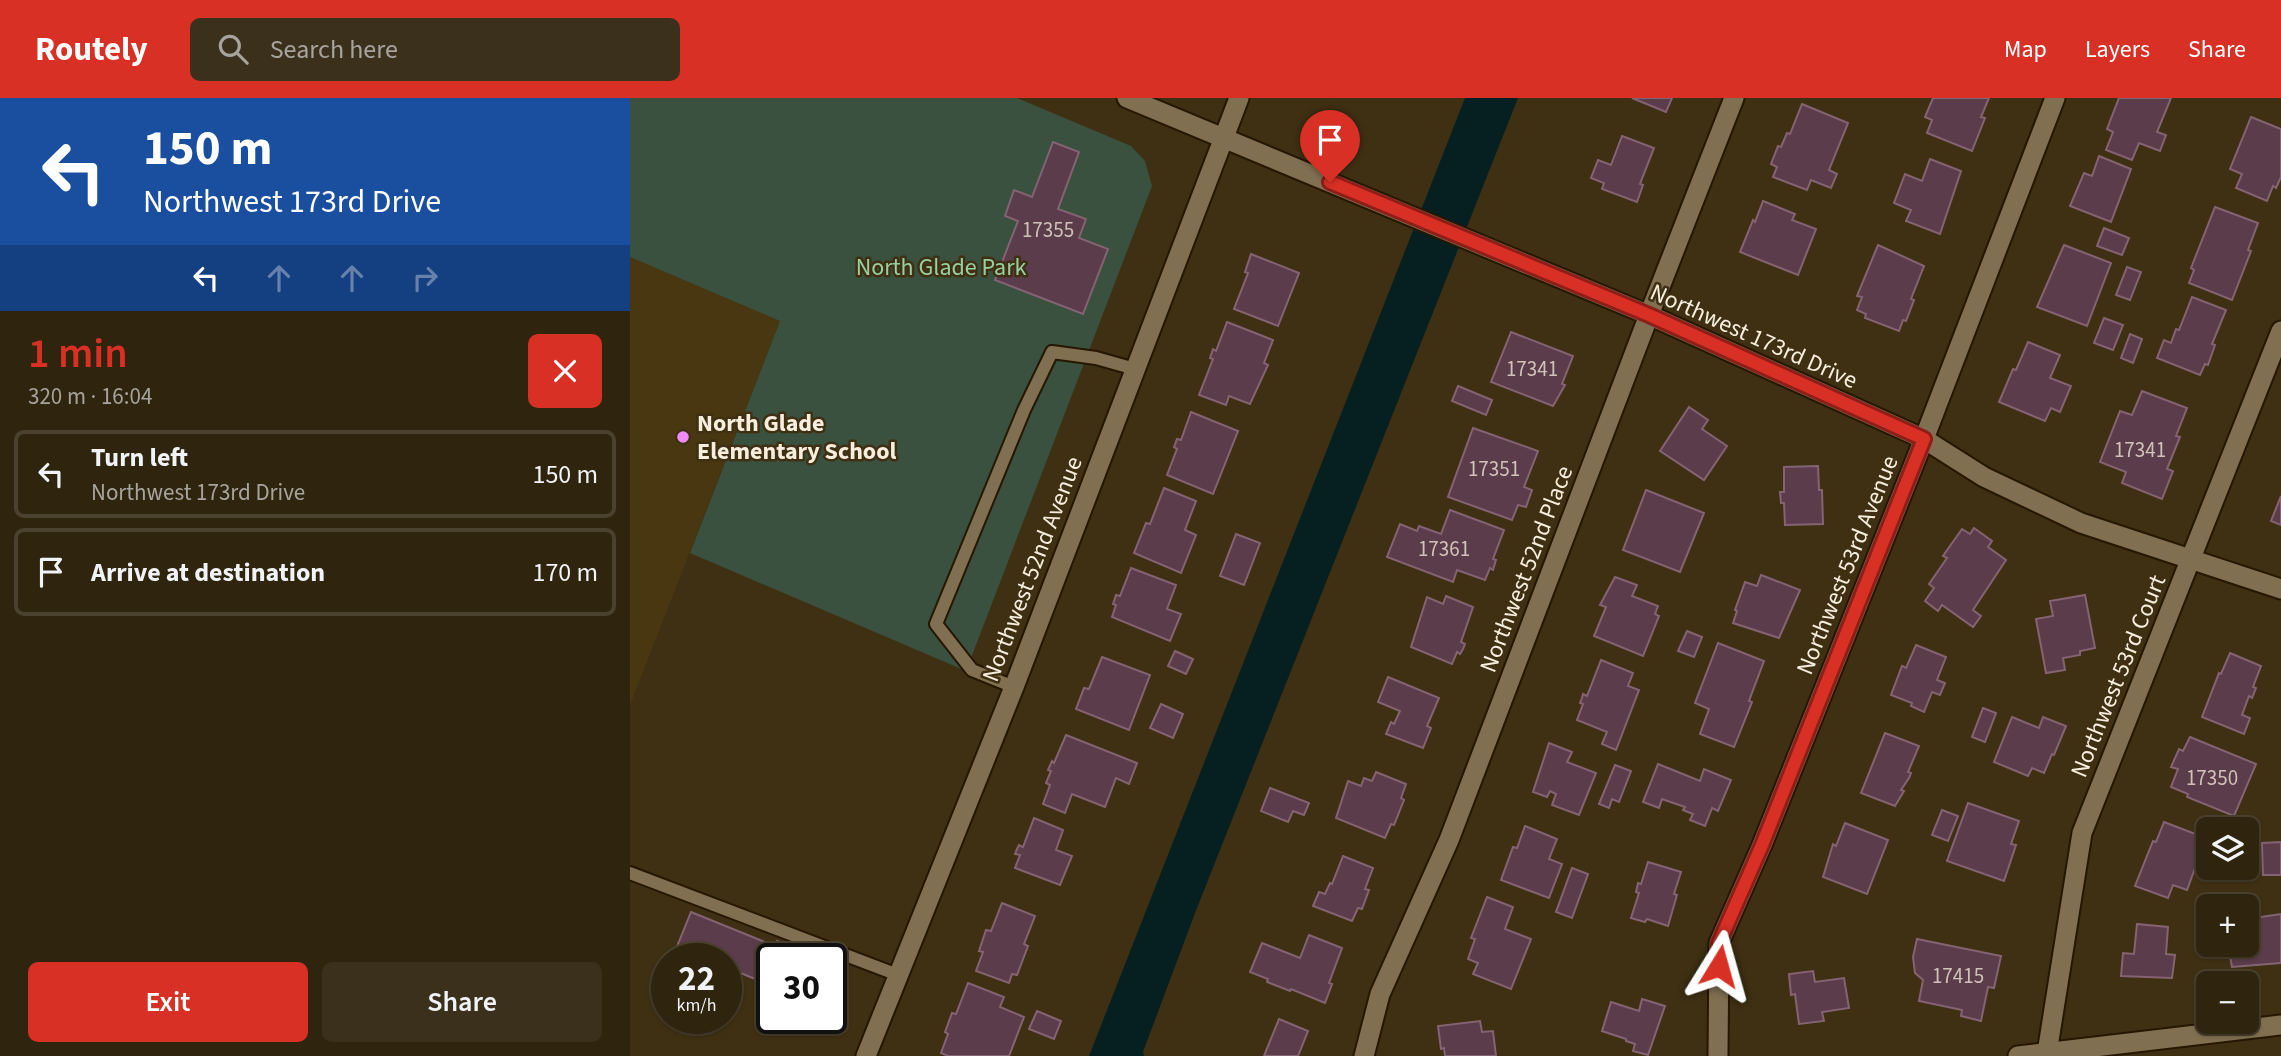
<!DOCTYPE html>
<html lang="en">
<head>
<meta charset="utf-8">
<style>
	:root { --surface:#2f240e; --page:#3b301c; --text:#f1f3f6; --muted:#a7a49e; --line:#4a412e; --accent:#d93025 }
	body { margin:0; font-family:"Source Sans 3",sans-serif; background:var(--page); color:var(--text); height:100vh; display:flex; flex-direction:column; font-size:26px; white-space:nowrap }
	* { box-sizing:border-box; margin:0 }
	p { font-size:23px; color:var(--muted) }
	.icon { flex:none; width:38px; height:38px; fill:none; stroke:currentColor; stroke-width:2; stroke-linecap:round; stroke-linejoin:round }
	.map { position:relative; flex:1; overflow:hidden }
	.panel { display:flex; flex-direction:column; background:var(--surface); width:630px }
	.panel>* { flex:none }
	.hud { background:#1a4fa0; color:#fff; overflow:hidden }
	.fabs { position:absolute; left:1566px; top:719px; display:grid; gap:14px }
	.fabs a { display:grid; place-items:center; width:63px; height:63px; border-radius:10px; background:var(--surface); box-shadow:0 2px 5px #0004,0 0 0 2px var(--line); font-size:35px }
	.speed { position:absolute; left:21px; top:845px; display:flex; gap:14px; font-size:35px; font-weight:700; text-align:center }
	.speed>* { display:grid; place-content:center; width:91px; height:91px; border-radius:50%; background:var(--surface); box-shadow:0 2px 5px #0004,0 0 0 2px var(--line); line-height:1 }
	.speed small { font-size:18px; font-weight:400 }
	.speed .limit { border:4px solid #111; border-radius:10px; background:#fff; color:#111 }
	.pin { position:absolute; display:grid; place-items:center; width:60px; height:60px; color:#fff; margin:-72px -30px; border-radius:50% 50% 50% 0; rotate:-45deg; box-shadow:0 0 7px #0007 }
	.pin .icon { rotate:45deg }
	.me { position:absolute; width:77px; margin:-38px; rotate:8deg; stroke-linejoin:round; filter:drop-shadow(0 0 5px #0008) }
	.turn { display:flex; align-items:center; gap:24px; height:147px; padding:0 28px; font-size:32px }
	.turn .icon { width:91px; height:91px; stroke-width:2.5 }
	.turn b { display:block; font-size:49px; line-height:60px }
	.lanes { display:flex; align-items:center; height:66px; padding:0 28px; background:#0003; justify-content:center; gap:35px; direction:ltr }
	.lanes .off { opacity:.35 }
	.round { display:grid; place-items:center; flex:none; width:74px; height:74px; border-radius:10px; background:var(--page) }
	.head { display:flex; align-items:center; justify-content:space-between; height:119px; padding:0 28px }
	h1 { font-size:42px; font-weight:600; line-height:52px; color:var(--accent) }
	.cta { display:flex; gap:14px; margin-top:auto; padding:14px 28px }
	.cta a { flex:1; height:80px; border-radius:10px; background:var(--accent); color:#fff; font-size:28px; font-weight:600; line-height:80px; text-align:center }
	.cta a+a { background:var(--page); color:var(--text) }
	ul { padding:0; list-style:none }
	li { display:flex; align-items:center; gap:21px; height:88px; margin:0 14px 10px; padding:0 14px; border:4px solid var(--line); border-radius:10px }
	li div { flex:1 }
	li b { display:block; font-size:26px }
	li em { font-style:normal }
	header { display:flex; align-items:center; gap:42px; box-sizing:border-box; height:98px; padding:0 35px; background:var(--accent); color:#fff }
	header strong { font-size:33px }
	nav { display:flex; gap:38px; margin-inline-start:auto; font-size:24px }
	.search { width:490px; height:63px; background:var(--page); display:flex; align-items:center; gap:18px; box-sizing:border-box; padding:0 24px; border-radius:10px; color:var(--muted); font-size:26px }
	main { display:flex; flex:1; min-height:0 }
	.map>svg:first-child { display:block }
</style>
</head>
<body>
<header>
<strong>Routely</strong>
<div class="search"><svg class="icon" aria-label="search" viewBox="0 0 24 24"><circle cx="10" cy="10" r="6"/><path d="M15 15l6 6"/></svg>Search here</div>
<nav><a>Map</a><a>Layers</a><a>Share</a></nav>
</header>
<main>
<section class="panel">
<div class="hud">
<div class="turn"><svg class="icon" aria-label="left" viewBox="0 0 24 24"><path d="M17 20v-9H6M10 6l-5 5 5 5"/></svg><div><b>150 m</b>Northwest 173rd Drive</div></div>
<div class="lanes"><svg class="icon" aria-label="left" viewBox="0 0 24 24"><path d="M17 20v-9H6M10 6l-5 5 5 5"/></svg><svg class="icon off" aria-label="ahead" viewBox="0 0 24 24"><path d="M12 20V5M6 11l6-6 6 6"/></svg><svg class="icon off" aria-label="ahead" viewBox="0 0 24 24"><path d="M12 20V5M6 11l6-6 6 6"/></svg><svg class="icon off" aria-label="right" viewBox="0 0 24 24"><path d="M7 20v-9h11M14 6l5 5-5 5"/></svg></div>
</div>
<div class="head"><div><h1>1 min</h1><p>320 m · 16:04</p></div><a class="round" style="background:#d93025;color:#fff"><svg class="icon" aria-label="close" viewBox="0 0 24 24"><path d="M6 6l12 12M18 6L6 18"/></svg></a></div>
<ul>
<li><svg class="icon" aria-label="left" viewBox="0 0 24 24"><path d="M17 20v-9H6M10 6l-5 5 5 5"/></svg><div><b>Turn left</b><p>Northwest 173rd Drive</p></div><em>150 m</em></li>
<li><svg class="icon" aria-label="arrive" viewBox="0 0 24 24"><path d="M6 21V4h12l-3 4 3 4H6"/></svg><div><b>Arrive at destination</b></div><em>170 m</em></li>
</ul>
<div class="cta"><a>Exit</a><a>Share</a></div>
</section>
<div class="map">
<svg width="1651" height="958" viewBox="0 0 1651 958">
	<rect width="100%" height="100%" fill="#3f3013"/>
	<!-- built -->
	<path fill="#493711" d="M0 159 150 223 0 607Z"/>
	<!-- green -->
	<path fill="#39513e" d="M0 0H387L501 48 515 63 522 88 336 573 60 455 150 223 0 159Z"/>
	<!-- water -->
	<path fill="#061f21" d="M835 0H888L565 815 513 954 514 958H459Z"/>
	<!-- building -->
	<g fill="#5a3c4b" stroke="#846373" stroke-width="2">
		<path d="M1002 0H1042L1036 14Z"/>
		<path d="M1303 0H1359L1351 19 1355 20 1342 53 1297 35 1302 22 1295 19Z"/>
		<path d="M1489 0H1541L1527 34 1536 37 1530 53 1509 45 1502 62 1476 52 1483 34 1477 31Z"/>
		<path d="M1172 6 1218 25 1199 72 1207 76 1201 90 1181 82 1177 92 1143 79 1147 69 1141 66 1148 48 1151 49 1157 35 1160 36Z"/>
		<path d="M1621 19 1651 31V79L1646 90 1643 88 1637 103 1606 90 1612 76 1600 71Z"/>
		<path d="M992 38 1024 50 1010 86 1013 87 1007 104 972 91 974 85 961 80 968 62 981 67Z"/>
		<path d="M423 44 449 54 428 111 456 121 449 140 478 151 453 216 365 182 388 123 375 118 384 92 402 99Z"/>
		<path d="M1469 58 1501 71 1481 124 1440 108 1454 75 1462 78Z"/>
		<path d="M1300 61 1331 73 1310 136 1276 123 1281 112 1264 105 1275 76 1292 83Z"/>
		<path d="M1133 103 1165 116 1162 122 1186 131 1168 177 1110 154 1123 122 1125 124Z"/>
		<path d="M1585 109 1628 125 1618 152 1621 153 1602 202 1559 185 1564 172 1561 170Z"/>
		<path d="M1474 130 1499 140 1492 157 1467 148Z"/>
		<path d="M1248 147 1294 168 1281 201 1284 202 1276 223 1273 222 1269 233 1235 220 1236 216 1227 212 1232 199 1227 198Z"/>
		<path d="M1434 147 1481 165 1457 228 1407 209Z"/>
		<path d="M621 156 669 175 648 228 604 211 618 175 615 174Z"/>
		<path d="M1497 169 1511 174 1500 202 1486 197Z"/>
		<path d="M1562 199 1596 212 1582 246 1585 247 1578 267 1575 266 1570 277 1527 260 1534 242 1541 245 1546 231 1549 232Z"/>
		<path d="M1474 220 1493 227 1483 252 1464 245Z"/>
		<path d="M597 224 643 242 634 265 638 267 620 306 599 298 596 307 569 297 583 261 580 260 583 251 586 253Z"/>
		<path d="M881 234 943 258 932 286 935 287 923 308 861 284Z"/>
		<path d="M1500 236 1512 241 1503 265 1491 260Z"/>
		<path d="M1398 244 1430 257 1420 280 1441 288 1430 314 1421 310 1415 323 1369 304 1383 271 1386 272Z"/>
		<path d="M828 288 862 302 856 317 822 303Z"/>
		<path d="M1512 293 1557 310 1546 338 1550 339 1537 371 1543 373 1532 401 1492 385 1496 374 1470 364 1490 313 1502 317Z"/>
		<path d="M1059 309 1078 322 1072 331 1097 348 1074 382 1030 353Z"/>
		<path d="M561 314 608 333 583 396 537 377 547 351 544 349 547 341 551 342Z"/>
		<path d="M843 330 908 353 894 389 902 392 896 409 888 407 882 422 818 399Z"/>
		<path d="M1188 368 1189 392H1192L1193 426 1155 427 1154 405H1151L1150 394H1154V369Z"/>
		<path d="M534 390 566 403 555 432 566 437 551 475 504 455 516 425 520 426Z"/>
		<path d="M1016 392 1074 415 1050 474 993 452Z"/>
		<path d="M1651 398V427L1641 423Z"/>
		<path d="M820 412 874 432 863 461 866 462 863 472 860 470 855 482 827 472 823 484 757 459 770 426 787 433 789 428 811 436Z"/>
		<path d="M1344 430 1362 443 1358 449 1376 462 1343 512 1351 518 1343 529 1312 507 1308 513 1295 503 1304 490 1299 486 1317 460 1313 458 1332 431 1340 436Z"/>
		<path d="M606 436 630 445 614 487 590 478Z"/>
		<path d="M501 470 546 487 537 511 551 516 540 543 482 519 486 507 483 506 486 497 490 498Z"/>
		<path d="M1131 477 1170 492 1149 540 1103 525 1107 513 1105 512 1115 484 1127 488Z"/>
		<path d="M985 479 1007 487 1002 498 1028 508 1025 516 1029 518 1013 558 964 538 976 509 970 507Z"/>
		<path d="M1455 497 1465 550 1450 553V557L1433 560 1435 572 1416 575 1406 521 1423 518 1420 503Z"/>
		<path d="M816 498 843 509 831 544 835 546 833 551 830 556 827 554 822 566 781 549 797 499 813 506Z"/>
		<path d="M1057 533 1072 539 1064 559 1048 553Z"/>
		<path d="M1088 545 1134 563 1119 603 1122 604 1104 649 1070 636 1079 611 1065 605Z"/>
		<path d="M1286 547 1316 559 1307 582 1315 585 1310 597 1302 594 1294 614 1281 608 1282 605 1261 597 1272 568 1276 570Z"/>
		<path d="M545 553 563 561 556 576 538 568Z"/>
		<path d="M1600 555 1631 568 1623 589 1626 590 1622 600 1619 598 1612 617 1620 620 1614 636 1572 619 1589 575 1591 576Z"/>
		<path d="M472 559 520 577 499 632 446 611 454 590 459 591Z"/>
		<path d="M971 562 1003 575 998 588 1009 592 986 652 972 646 977 634 947 622 953 606 950 605 952 600 953 596 957 598Z"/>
		<path d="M758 579 809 600 797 628 801 630 793 650 756 636 761 624 764 626 770 613 748 604Z"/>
		<path d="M531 606 553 616 543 640 520 630Z"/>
		<path d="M1353 610 1366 615 1355 644 1342 639Z"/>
		<path d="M1382 619 1409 630 1413 619 1436 628 1424 657 1422 656 1414 675 1402 670 1398 678 1364 664Z"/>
		<path d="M1255 635 1289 648 1278 674 1281 675 1279 680 1271 692 1274 693 1265 708 1231 695Z"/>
		<path d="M436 637 507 665 499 686 486 680 475 709 442 696 435 715 413 706 420 687 416 685 421 673 418 672 422 663 424 665Z"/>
		<path d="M1560 639 1626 666 1604 718 1557 699 1558 696 1541 689 1548 671 1541 669 1549 651 1553 653Z"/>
		<path d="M919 645 942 654 937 664 966 675 949 717 922 707 926 696 920 693 917 699 903 694Z"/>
		<path d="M1028 666 1070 683 1074 671 1101 682 1088 713 1082 710 1075 728 1060 722 1063 716 1053 712 1055 709 1032 701 1029 710 1013 704Z"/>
		<path d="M985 667 1001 673 989 704 982 701 979 710 969 706Z"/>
		<path d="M746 674 776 686 771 700 774 702 764 727 761 726 755 740 706 720 718 683 731 688 734 680 742 683Z"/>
		<path d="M640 690 679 705 674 717 663 713 658 724 631 713Z"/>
		<path d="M1338 705 1389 723 1381 746 1386 747 1374 783 1317 763Z"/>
		<path d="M1312 712 1328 718 1318 743 1302 737Z"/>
		<path d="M404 720 433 732 426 752 442 758 430 787 385 770 390 757 385 756 387 751 389 747 393 749Z"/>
		<path d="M1534 724 1576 740 1557 792 1543 787 1538 800 1505 788 1523 743 1526 744Z"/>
		<path d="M1215 725 1258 742 1237 796 1193 779 1203 746 1206 748Z"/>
		<path d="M895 728 927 741 919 761 932 766 919 800 871 782 883 749 887 750Z"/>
		<path d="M1651 744V777H1633L1632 745Z"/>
		<path d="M713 758 743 770 735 791 739 792 732 811 728 810 722 823 683 808 689 794 695 796 700 785 702 786Z"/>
		<path d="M1018 764 1051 774 1044 796 1047 797 1038 828 1017 821 1015 824 1001 820 1009 795 1006 794 1008 785 1011 786Z"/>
		<path d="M942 770 958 776 942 820 926 814Z"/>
		<path d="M1583 770H1601L1596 781 1581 775Z"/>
		<path d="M857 799 883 809 875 831 901 841 881 891 843 876 848 865 838 861 845 841 841 840Z"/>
		<path d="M372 805 405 818 394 846 398 848 387 877 382 876 379 885 346 873 353 854 349 853 356 832 361 833Z"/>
		<path d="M61 814 145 848 147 843 165 849 160 861H142V888L96 869V861H75L69 858 68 861H42Z"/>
		<path d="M1651 816V865L1602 869 1598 847H1617V821Z"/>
		<path d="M1507 826 1538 829 1536 856 1545 857 1542 880 1491 878 1493 855 1504 856Z"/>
		<path d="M679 837 712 850 699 885 702 886 695 905 661 891 660 893 637 884 638 881 620 874 632 845 670 860Z"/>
		<path d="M1287 841 1371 858 1364 890 1358 889 1351 923 1331 918 1332 912 1289 903 1293 882 1285 875 1283 859Z"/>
		<path d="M1183 873 1185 884 1214 880 1219 910 1192 914 1194 923 1169 926 1165 896 1161 897 1159 876Z"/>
		<path d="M37 874V895L29 892Z"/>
		<path d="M338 885 374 899 370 909 394 919 379 958H318L311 955 318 936 315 934 322 915 326 916Z"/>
		<path d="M1012 901 1035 908 1018 957 1003 953 1005 946 996 943V941L972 933 981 904 1009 913Z"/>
		<path d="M407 913 431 923 424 941 399 931Z"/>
		<path d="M649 921 678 933 668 958H634Z"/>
		<path d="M850 923 852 934 863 933 866 958H815L814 950 811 951 808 928Z"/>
	</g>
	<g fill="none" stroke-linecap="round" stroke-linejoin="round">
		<!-- service casing -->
		<g stroke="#251700" stroke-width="16">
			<g id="service">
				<path d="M384 589 342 572 306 526 394 312 422 254 466 260 505 271"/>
				<path d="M0 775 268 877"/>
			</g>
		</g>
		<!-- minor casing -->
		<g stroke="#251700" stroke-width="23">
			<g id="minor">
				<path d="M1417 955 1452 735 1651 233"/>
				<path d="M734 958 750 896 819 742 1019 217 1104 0"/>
				<path d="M1088 958 1089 845 1132 747 1294 341 1425 0"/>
				<path d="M1388 958 1651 927"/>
			</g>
		</g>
		<!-- tertiary casing -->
		<g stroke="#251700" stroke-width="23">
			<g id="tertiary">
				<path d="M497 0 1019 217 1294 341 1354 379 1451 425 1651 491"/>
				<path d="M236 958 384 589 609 0"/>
			</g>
		</g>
		<!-- service -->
		<use href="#service" stroke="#806f51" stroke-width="12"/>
		<!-- minor -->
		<use href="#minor" stroke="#806f51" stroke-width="19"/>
		<!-- tertiary -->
		<use href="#tertiary" stroke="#806f51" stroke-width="19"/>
	</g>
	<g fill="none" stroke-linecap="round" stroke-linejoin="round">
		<!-- route casing -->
		<g stroke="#8d1f18" stroke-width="18">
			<path id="route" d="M700 84 1019 217 1294 341 1132 747 1089 845V868"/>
		</g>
		<!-- route -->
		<use href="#route" stroke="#d93025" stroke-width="12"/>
	</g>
	<!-- markers -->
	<circle fill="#f08bf6" stroke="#3f3013" stroke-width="2.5" cx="53" cy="339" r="7"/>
	<g text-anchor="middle" stroke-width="5" stroke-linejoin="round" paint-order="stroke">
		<!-- number labels -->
		<g font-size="21" fill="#d0c2b9">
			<text x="418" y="139">17355</text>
			<text x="902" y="278">17341</text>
			<text x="1510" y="359">17341</text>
			<text x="864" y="378">17351</text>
			<text x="814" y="458">17361</text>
			<text x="1582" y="687">17350</text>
			<text x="1328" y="885">17415</text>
		</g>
		<!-- park labels -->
		<g font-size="24" fill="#98cfa4" stroke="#3f3013">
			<text x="311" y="177">North Glade Park</text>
		</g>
		<!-- street labels -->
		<g font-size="24" fill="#f8eede" stroke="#3f3013">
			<text transform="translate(1124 238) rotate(24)" y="8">Northwest 173rd Drive</text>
			<text transform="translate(1217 467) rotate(-68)" y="8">Northwest 53rd Avenue</text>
			<text transform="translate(402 471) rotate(-69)" y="8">Northwest 52nd Avenue</text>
			<text transform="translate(896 471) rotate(-69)" y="8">Northwest 52nd Place</text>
			<text transform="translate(1488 578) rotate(-68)" y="8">Northwest 53rd Court</text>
		</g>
		<!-- poi labels -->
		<g font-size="24" font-weight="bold" fill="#f8eede" stroke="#3f3013" text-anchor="start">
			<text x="67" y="333">North Glade<tspan x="67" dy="28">Elementary School</tspan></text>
		</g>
	</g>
</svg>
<div class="fabs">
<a><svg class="icon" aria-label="layers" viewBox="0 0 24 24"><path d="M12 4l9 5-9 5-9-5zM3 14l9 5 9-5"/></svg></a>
<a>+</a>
<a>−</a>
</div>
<div class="speed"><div>22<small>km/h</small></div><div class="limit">30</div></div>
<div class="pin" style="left:700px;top:84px;background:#d93025"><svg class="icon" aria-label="arrive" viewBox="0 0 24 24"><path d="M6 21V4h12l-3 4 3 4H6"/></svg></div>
<svg class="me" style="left:1089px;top:868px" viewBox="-20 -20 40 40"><path d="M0-17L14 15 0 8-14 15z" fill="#d93025" stroke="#fff" stroke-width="4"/></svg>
</div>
</main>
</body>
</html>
